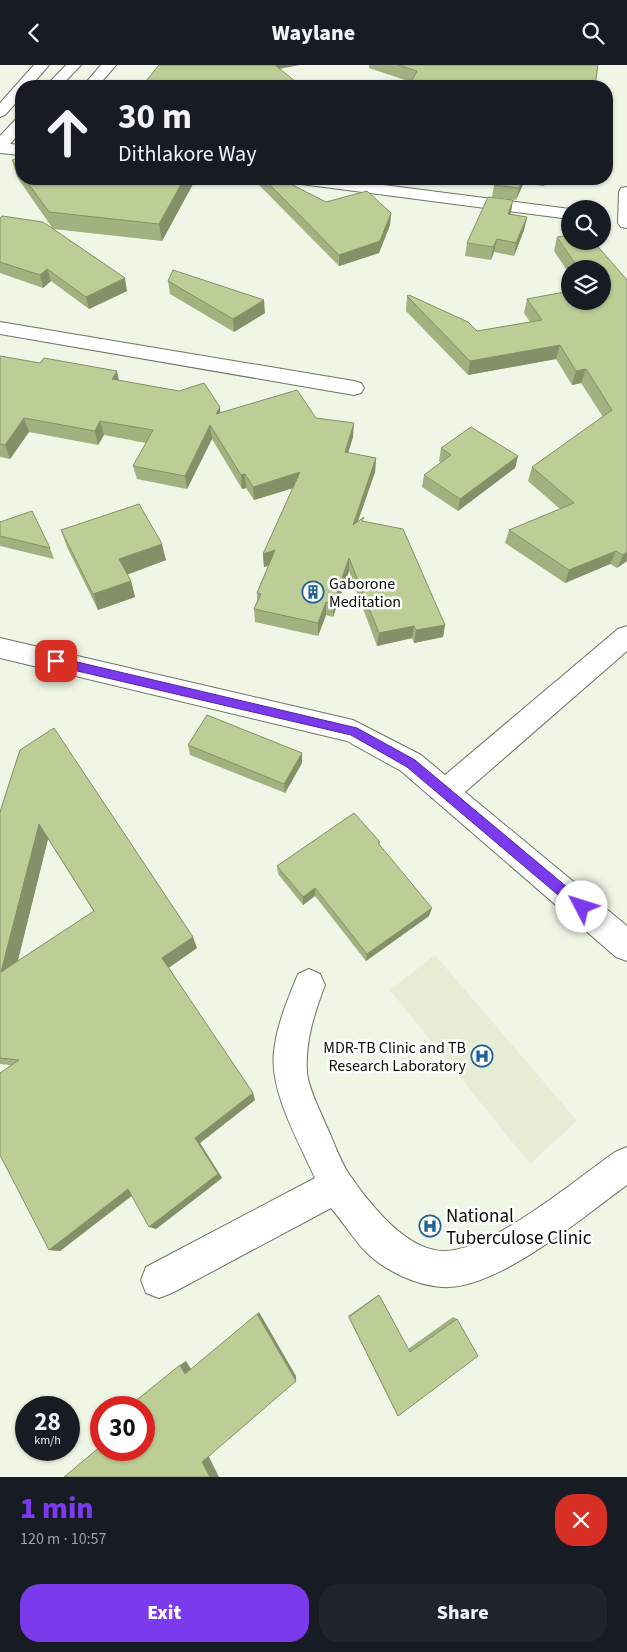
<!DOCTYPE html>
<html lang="en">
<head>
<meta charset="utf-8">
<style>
	:root { --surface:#171b24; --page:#20242c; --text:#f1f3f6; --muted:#9ea1a6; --accent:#7c3aed }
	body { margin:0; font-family:"Source Sans 3",sans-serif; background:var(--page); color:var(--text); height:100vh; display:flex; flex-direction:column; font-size:19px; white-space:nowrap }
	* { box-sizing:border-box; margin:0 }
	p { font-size:16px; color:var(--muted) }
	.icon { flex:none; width:28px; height:28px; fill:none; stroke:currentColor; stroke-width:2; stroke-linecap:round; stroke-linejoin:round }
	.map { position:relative; height:1412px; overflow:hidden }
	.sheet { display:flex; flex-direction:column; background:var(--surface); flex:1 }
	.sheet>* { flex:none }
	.hud { position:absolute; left:15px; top:15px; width:598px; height:105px; border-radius:20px; box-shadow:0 1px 4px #0004; background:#171b24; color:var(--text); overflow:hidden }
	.controls { position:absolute; left:561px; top:135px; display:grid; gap:10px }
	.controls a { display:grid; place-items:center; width:50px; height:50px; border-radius:50%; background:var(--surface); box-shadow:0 1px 4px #0004; font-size:25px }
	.speed { position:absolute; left:15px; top:1331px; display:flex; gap:10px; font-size:25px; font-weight:700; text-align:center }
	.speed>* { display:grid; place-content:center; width:65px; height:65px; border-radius:50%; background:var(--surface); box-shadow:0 1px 4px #0004; line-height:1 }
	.speed small { font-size:12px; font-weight:400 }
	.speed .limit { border:8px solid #d22; background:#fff; color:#111 }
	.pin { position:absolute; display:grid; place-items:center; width:42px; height:42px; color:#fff; margin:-21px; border-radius:10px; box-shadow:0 2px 8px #0006 }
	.me { position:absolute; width:55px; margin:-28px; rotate:310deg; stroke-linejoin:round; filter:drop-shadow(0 0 4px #0008) }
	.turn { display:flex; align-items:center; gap:18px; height:105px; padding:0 20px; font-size:22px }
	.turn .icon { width:65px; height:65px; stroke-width:2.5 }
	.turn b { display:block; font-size:35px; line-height:42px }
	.round { display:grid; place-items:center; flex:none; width:52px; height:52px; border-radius:20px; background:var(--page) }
	.headline { display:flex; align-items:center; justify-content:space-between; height:85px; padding:0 20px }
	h1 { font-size:30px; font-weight:800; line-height:38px; color:var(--accent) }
	.primary-button { display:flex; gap:10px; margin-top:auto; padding:10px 20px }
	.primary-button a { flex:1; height:58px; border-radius:20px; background:var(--accent); color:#fff; font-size:20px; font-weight:800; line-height:58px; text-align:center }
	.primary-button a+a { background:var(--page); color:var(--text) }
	header { display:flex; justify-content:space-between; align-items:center; height:65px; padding:0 20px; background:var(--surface); font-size:22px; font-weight:800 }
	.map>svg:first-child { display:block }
</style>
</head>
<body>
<header><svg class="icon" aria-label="back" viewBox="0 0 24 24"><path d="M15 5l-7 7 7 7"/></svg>Waylane<svg class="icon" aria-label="search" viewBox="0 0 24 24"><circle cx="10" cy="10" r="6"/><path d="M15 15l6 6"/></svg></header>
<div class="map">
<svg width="627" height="1412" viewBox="0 0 627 1412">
	<rect width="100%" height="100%" fill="#f0f6e5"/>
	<!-- built -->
	<path fill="#e5edd5" d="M435 890 577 1056 530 1099 390 925Z"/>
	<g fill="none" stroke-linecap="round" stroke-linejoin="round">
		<!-- minor casing -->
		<g stroke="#6e7365" stroke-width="2">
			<g id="minor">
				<path d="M101 0H116L98 21H83Z"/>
				<path d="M0 78 21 80V90L0 88Z"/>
				<path d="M293 114H337L570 144V154L301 119 295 117Z"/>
				<path d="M627 122V163L621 162 618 158 619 127 621 123Z"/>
				<path d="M0 257 354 316 361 318 364 323 361 328 354 330 0 269Z"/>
				<path d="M627 561V586L465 727 627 861V896L616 892 401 706 347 676 0 593V573L353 655 421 690 445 710 618 564Z"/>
				<path d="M309 904 320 909 325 920C314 949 305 977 307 1008 309 1024 319 1043 325 1058 333 1074 339 1094 349 1109 369 1138 405 1185 443 1186 490 1187 575 1115 615 1087L627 1082V1120C584 1151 496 1226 442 1222 415 1220 386 1206 367 1188 354 1175 343 1157 331 1143L172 1228 159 1233 146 1228 141 1215 146 1202 315 1113C299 1077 269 1026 274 986 277 959 288 934 298 909Z"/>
			</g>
		</g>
		<!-- major casing -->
		<g stroke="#6e7365" stroke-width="2">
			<g id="major">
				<path d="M34 0H49L31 21H21V32L5 50 0 52V38Z"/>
				<path d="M66 0H81L61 21H46Z"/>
				<path d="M21 52V66L6 84 0 86V71L16 54Z"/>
			</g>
		</g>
		<!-- minor -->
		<use href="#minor" fill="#fff" fill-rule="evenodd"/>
		<!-- major -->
		<use href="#major" fill="#fff" fill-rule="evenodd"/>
	</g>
	<!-- wall -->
	<g fill="#a2b180" fill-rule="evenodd">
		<path d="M369 0H598L411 17 369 3Z"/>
		<path d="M21 93V114H192L193 119 162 176 53 164 17 112 12 95Z"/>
		<path d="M259 114H281L326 137 391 148 390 160 379 188 339 201 259 120Z"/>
		<path d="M491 114H566L542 121 523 118 516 135 492 132 494 120 496 114Z"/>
		<path d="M511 149 527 152 524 165 514 191 494 187 491 195 465 191 467 178Z"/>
		<path d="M0 153 127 226 89 244 51 216 43 223 0 208Z"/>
		<path d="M557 172 627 215V496L617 503 610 499 565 518 505 478 509 465 560 444 528 416 532 402 603 352 581 318 572 320 556 294 468 310 406 246 407 231 477 266 530 257 524 248 527 234 602 236V204H570V210L554 186Z"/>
		<path d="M168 216 265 248 234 267 170 229Z"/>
		<path d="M0 291 119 315 220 347 316 353 353 372 348 388 376 393 375 407 358 456 364 457 445 560 443 572 414 578 412 573 377 581 349 506 333 552 326 550 318 571 255 557 254 544 257 536V528L268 501 264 502 263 489 293 423 254 435 246 423 242 424 212 374 187 424 137 414 133 401 146 378 104 370 98 380 29 367 10 394 0 392Z"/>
		<path d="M441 383 518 391 515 403 458 446 422 422 424 410 441 397 439 396Z"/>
		<path d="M0 457 50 483 54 494 0 481Z"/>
		<path d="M61 465 166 495 127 509 131 516 135 532 98 545 67 482Z"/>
		<path d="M188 680 302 688V698L285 728 190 690Z"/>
		<path d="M20 685 197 883 168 903 253 1028 255 1035 200 1078 222 1113 156 1164 132 1131 60 1186 49 1185 10 1000 0 999V747ZM48 774 94 847 18 896Z"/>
		<path d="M380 777 379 780 429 851 366 896 315 831 303 840 278 809 277 801Z"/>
		<path d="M378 1230H379L408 1284 453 1252 457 1254 398 1351 348 1251Z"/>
	</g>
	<!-- shaded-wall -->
	<g fill="#849068">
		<path d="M267 0H300L268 6Z"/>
		<path d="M184 114H192L193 119 162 176 159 159Z"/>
		<path d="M523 114H524L522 122 516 135 519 123Z"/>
		<path d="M544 114H566L542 121Z"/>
		<path d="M513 135 511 148 505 162 508 149Z"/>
		<path d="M391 148 390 160 379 188 339 201V190Z"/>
		<path d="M527 152 524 165 514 191 516 178Z"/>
		<path d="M497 174 494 187 491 195 493 182Z"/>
		<path d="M47 204 51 216 43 223 40 210Z"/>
		<path d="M125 213 127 226 89 244 86 232Z"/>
		<path d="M264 235 265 248 234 267 233 254Z"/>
		<path d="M560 280 556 294 468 310 470 296Z"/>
		<path d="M586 304 581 318 572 320 576 306Z"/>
		<path d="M117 306 120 320 112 314Z"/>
		<path d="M220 342 221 356 216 349Z"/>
		<path d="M24 353 29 367 10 394 5 380Z"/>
		<path d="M100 356 104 370 98 380 95 366Z"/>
		<path d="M354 358 353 372 344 401 345 387Z"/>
		<path d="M210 360 212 374 187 424 185 411Z"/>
		<path d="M518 391 515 403 458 446 460 434Z"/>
		<path d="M376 393 375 407 352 473 353 460Z"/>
		<path d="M300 407V421L254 435 253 422Z"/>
		<path d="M245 409 246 423 242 424 241 410Z"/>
		<path d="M162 479 166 495 124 511 119 494Z"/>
		<path d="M275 485 276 498 264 502 263 489Z"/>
		<path d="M616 486 610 499 565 518 569 505Z"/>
		<path d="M627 487V496L617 503 623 490Z"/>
		<path d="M349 493V506L333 552V539Z"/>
		<path d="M131 516 135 532 98 545 93 529Z"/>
		<path d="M326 537V550L318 571V558Z"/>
		<path d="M445 560 443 572 414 578 416 565Z"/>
		<path d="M414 561 412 573 377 581 379 568Z"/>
		<path d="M302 688V698L285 728 284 719Z"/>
		<path d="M39 759 48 774 12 918 1 907Z"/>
		<path d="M315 823V831L303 840V832Z"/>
		<path d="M432 843 429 851 366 896 367 889Z"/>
		<path d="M193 872 197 883 167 904 162 893Z"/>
		<path d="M253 1028 255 1035 200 1078 222 1113 156 1164 149 1162 195 1073Z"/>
		<path d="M128 1124 136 1127 60 1186 49 1185Z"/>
		<path d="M259 1247 296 1311V1316L257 1249Z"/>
		<path d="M186 1296 191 1304 185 1309 180 1300Z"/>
		<path d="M207 1388 219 1412H210L202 1397Z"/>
	</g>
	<!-- building -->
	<g fill="#bcce95" stroke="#849068" fill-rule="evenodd">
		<path d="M159 0H275L301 21H142Z"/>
		<path d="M398 0H598L595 21H409L417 6Z"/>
		<path d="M21 93V108L12 95Z"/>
		<path d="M25 114H184L159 159 49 147Z"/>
		<path d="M264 114H281L326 137 367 126 391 148 380 176 339 190Z"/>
		<path d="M496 114H523L519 123 494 120Z"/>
		<path d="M488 132 513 135 508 149 527 152 516 178 497 174 493 182 467 178Z"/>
		<path d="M2 151 43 157 125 213 86 232 47 204 40 210 0 197V153Z"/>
		<path d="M570 170V176H593L627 215V487L623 490 616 486 569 505 509 465 574 438 532 402 612 345 586 304 576 306 560 280 470 296 407 231 409 230 468 257 477 266 542 255 527 234 570 226V236H602V204H579L557 172Z"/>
		<path d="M173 205 264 235 233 254 168 216Z"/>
		<path d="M0 291 40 298 44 293 117 306 112 314 179 326 204 318 220 342 216 349 297 325 316 353 354 358 345 387 376 393 353 460 364 452 362 456 403 464 445 560 416 565 414 561 379 568 349 493 333 539 326 537 318 558 254 544 261 529 257 528 275 485 263 489 300 407 253 422 245 409 241 410 210 360 185 411 133 401 153 365 100 356 95 366 24 353 5 380 0 379Z"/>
		<path d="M471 362 518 391 460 434 424 410 451 390 441 383Z"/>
		<path d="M139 439 162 479 119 494 131 516 93 529 61 465Z"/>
		<path d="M32 446 50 483 0 471V457Z"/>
		<path d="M207 650 302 688 284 719 188 680Z"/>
		<path d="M54 663 193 872 162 893 253 1028 195 1073 218 1109 149 1162 128 1124 49 1185 0 1090V1008L19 995 0 993V747L20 685ZM39 759 94 846 1 907Z"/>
		<path d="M354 748 380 777 378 778 432 843 367 889 315 823 303 832 277 801Z"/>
		<path d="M379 1230 410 1287 457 1254 478 1291 398 1351 349 1252Z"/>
		<path d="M257 1249 296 1316 202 1397 210 1412H64L101 1381V1385H144V1342H128L180 1300 185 1309Z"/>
	</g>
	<!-- route -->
	<path fill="#7c3aed" stroke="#51269a" d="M56 592 357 663 415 695 586 838 588 842 586 846H577L407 702 351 670 56 601 50 596Z"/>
	<!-- icons -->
	<defs>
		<g id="building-ring" transform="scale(1.125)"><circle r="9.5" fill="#fff" stroke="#1f6297" stroke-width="1.5"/><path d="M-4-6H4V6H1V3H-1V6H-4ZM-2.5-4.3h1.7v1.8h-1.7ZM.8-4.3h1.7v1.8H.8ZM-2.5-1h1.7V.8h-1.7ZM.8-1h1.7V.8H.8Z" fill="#1f6297"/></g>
		<g id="hospital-ring" transform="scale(1.125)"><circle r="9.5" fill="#fff" stroke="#1f6297" stroke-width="1.5"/><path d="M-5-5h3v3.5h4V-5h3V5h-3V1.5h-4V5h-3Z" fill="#1f6297"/></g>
	</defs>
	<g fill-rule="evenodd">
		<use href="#building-ring" x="313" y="527"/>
		<use href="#hospital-ring" x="482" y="991"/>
		<use href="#hospital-ring" x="430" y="1161"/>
	</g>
	<g text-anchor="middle" stroke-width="5" stroke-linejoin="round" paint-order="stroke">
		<!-- poi labels -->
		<g font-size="16" fill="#0b0c07" stroke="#fff" text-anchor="start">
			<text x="329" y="524">Gaborone<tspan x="329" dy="18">Meditation</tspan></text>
			<text x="466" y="988" text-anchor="end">MDR-TB Clinic and TB<tspan x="466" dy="18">Research Laboratory</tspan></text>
		</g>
		<!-- near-poi labels -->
		<g font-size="19" fill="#0b0c07" stroke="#fff" text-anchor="start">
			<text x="446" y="1157">National<tspan x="446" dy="22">Tuberculose Clinic</tspan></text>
		</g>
	</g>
</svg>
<div class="controls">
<a><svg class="icon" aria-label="search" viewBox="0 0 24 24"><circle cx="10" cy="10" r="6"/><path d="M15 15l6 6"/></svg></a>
<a><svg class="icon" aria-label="layers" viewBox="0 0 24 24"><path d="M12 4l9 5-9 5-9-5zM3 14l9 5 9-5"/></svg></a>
</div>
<div class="speed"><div>28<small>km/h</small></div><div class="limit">30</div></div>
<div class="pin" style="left:56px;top:596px;background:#d93025"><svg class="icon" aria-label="arrive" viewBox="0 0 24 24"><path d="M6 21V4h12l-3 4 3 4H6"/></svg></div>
<svg class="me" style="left:582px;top:842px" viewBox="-20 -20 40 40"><circle r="19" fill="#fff"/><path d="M0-13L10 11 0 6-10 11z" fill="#7c3aed"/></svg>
<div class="hud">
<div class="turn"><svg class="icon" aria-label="ahead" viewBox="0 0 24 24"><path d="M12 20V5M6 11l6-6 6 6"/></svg><div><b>30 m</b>Dithlakore Way</div></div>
</div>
</div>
<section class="sheet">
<div class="headline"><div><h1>1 min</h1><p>120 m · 10:57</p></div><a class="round" style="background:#d93025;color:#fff"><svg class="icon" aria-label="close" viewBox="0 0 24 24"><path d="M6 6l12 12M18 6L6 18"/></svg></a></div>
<div class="primary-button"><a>Exit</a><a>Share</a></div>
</section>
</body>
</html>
